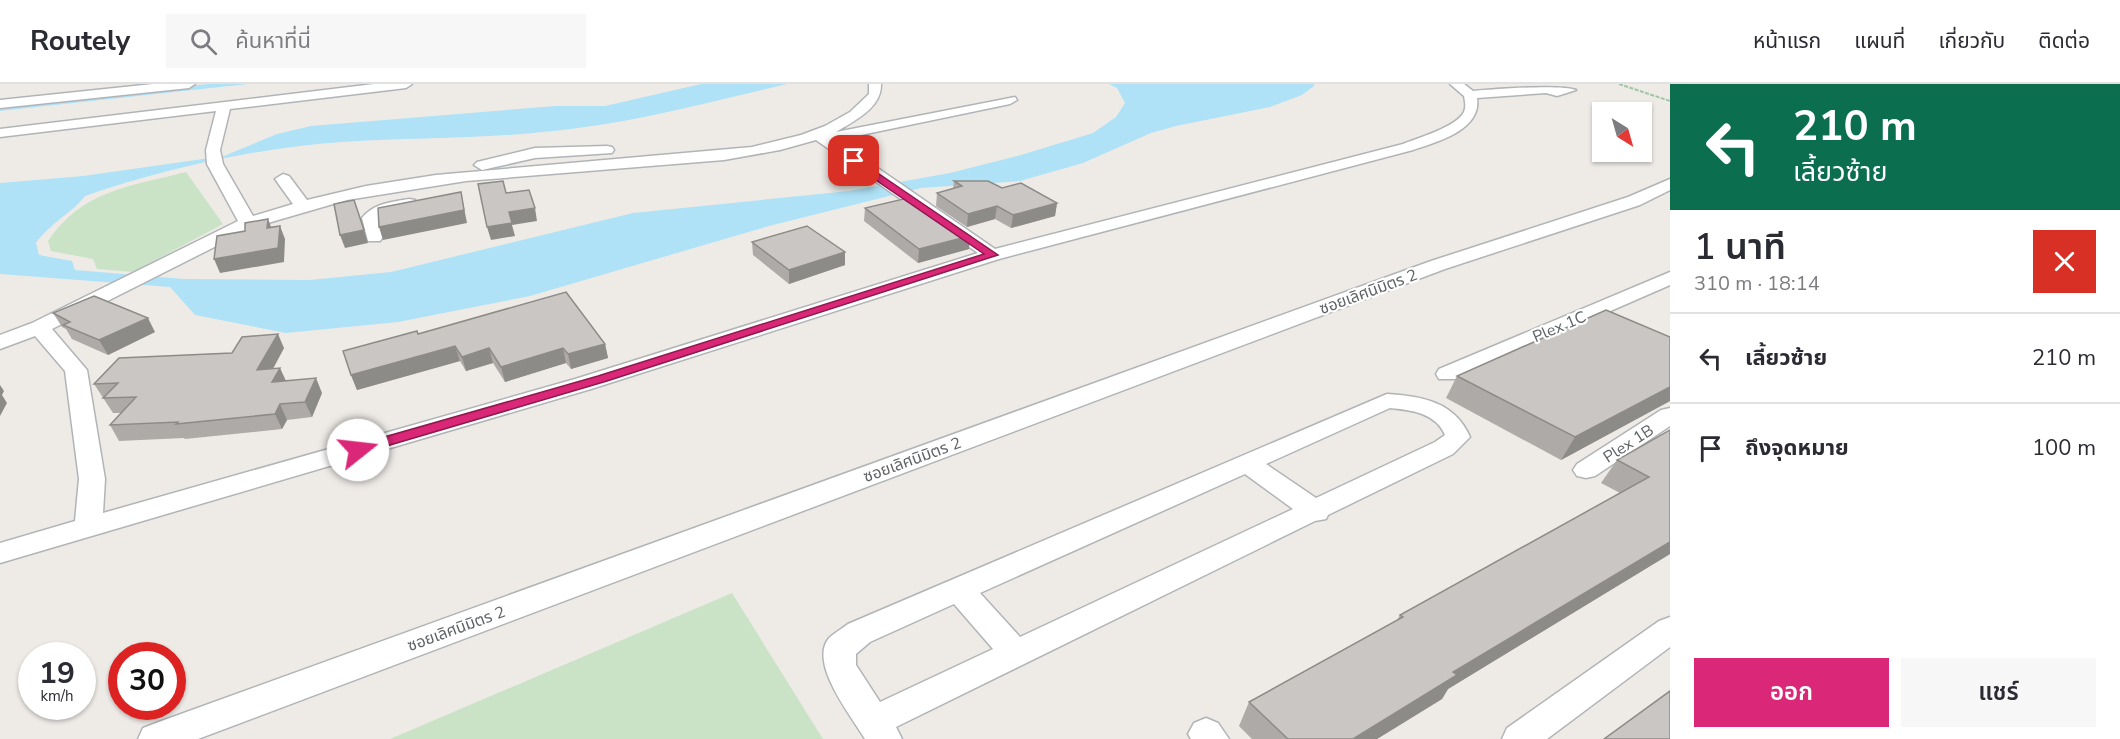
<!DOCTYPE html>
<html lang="th">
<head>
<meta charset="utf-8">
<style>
	:root { --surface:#fff; --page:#f7f7f7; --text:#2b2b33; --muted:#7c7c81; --line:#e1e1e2; --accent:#db2777 }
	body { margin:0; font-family:"Nunito Sans","Noto Sans Thai",sans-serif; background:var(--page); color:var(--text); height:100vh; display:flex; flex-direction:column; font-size:22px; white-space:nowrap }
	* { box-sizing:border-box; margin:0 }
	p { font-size:20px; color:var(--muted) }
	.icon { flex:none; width:33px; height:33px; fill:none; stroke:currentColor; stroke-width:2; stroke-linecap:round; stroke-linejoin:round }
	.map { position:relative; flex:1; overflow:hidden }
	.panel { display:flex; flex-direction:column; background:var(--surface); width:450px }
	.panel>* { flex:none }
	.top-card { background:#0b6e4f; color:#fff; overflow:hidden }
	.needle { width:39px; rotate:143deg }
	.fabs { position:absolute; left:1592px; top:18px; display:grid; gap:12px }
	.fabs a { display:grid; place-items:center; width:60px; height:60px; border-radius:0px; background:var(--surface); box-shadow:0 2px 4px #0004; font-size:30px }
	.speed { position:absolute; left:18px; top:558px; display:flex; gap:12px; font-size:30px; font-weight:700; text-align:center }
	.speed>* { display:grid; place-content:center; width:78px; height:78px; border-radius:50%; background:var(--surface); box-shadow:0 2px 4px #0004; line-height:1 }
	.speed small { font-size:15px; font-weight:400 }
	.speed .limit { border:9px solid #d22; background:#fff; color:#111 }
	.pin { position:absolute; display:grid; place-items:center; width:51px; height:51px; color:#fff; margin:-26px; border-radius:12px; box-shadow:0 3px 9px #0006 }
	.me { position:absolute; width:66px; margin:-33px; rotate:74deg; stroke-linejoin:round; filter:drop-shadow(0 0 4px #0008) }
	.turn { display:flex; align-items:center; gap:21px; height:126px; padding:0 24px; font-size:27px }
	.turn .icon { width:78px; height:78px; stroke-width:2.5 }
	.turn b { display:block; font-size:42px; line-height:51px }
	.round { display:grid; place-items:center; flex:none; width:63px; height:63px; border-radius:0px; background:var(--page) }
	.overview { display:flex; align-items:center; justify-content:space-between; height:102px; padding:0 24px }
	h1 { font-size:36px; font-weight:600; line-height:45px }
	.button { display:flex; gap:12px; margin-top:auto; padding:12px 24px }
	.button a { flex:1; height:69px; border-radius:0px; background:var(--accent); color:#fff; font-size:24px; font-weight:600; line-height:69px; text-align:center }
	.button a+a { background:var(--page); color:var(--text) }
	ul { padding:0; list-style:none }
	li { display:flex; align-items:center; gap:18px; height:90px; padding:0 24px; border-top:2px solid var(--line) }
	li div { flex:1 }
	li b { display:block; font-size:22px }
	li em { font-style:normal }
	header { display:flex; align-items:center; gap:36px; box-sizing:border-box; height:84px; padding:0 30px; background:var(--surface); border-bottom:2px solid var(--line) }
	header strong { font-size:28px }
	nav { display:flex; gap:33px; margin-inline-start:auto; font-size:21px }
	.search { width:420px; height:54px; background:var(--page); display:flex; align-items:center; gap:15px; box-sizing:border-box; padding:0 21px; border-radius:0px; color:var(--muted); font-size:22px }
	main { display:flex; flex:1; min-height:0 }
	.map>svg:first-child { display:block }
</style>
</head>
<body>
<header>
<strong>Routely</strong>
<div class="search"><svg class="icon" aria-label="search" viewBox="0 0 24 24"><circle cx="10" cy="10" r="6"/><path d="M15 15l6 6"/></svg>ค้นหาที่นี่</div>
<nav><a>หน้าแรก</a><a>แผนที่</a><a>เกี่ยวกับ</a><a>ติดต่อ</a></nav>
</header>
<main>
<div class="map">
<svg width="1670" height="655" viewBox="0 0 1670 655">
	<rect width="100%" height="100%" fill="#eeebe7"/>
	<!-- green -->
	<g fill="#cae3c6">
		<path d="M186 88 223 140 133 188 97 185 93 175 51 167 48 157C82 106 131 102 186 88Z"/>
		<path d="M732 509 823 655H390Z"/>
	</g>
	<!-- water -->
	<g fill="#afe2f6">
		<path d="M208 0H248L0 27V22Z"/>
		<path d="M701 0H787C718 16 648 35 578 44 500 55 421 53 342 58 256 64 166 84 85 112 69 132 52 137 36 159L39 171 72 177 75 186 184 195 310 196 391 188 633 129 849 107 950 89 1021 71 1093 49 1116 33 1125 19 1117 4 1109 0H1314V2L1302 11 1270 23 1176 42 1151 49 1083 79 1020 97 921 104 769 142 530 212 398 238 286 249 195 231 170 203 0 190V99L83 92 224 72 277 50 311 42 555 22H605Z"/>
	</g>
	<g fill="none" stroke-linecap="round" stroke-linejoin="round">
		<!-- minor casing -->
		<g stroke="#b1b4b7" stroke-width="3">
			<g id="minor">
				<path d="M153 0H195L189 4 0 24V16Z"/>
				<path d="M374 0H412L406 4 230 25 220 66 223 80 253 132 293 120 275 95 283 90 289 92 307 116 366 102 436 91 752 63 801 51 825 42 850 28 869 10V0H881C882 24 854 37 836 48L1015 13 1017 16 1010 20 837 56 995 165 1403 60C1418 54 1452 44 1462 31 1467 25 1465 18 1464 12L1450 0H1464L1473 7C1495 5 1562 0 1576 6L1557 12 1546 9 1477 14C1482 46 1437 58 1413 66L999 175 591 305 0 479V459L75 437 79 395 65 287 35 252 0 265V251L32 239 238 137 207 80 206 66 216 27 0 53V45ZM816 56 978 169 575 295 103 429 105 395 87 286 52 245 254 143 347 116 466 97 724 76 780 66Z"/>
				<path d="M607 62 612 63 614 66 612 69 535 74 482 86 474 81 477 78 535 64Z"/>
				<path d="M1670 95V106L1640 121 1445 185 198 655H138L143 644 156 639 1431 177 1628 113Z"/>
				<path d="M409 115 415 116 417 120 415 124 389 129 380 136 383 153 380 157H368L362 134C374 119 392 118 409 115Z"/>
				<path d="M1670 188V201L1455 295H1439L1436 290 1439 285Z"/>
				<path d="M1387 310C1422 312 1455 318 1470 353L1453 370 1328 431 1326 435 1315 437 896 643 902 655H865C852 633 808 579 829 554 834 549 842 545 848 540ZM1390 324C1411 326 1436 329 1445 351L1435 358 1316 414 1266 380ZM1245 390 1293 425 1020 553 980 509ZM954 520 993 565 880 618 856 581V570L870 558Z"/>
				<path d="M1670 324V342L1595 392 1586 394 1577 392 1573 386 1577 380 1661 326Z"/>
				<path d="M1670 533V563L1547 655H1502L1507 644 1659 537Z"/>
				<path d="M1206 634 1218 639 1229 655H1191L1188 650 1194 639Z"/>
			</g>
		</g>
		<!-- path -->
		<path stroke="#a2c5a6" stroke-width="2" stroke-dasharray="4 1.5" stroke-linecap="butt" d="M1619 0 1670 17"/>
		<!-- minor -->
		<use href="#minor" fill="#fff" fill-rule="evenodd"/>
	</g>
	<!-- wall -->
	<g fill="#aeaaa8">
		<path d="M954 97 1002 104 1057 119 1055 132 1011 144 995 135 967 143 936 122 937 109 953 105Z"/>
		<path d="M865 124 969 165 918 179 864 137Z"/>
		<path d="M752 158 845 181 789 200 753 171Z"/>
		<path d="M53 229 155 248 108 271 72 255 66 245 62 243Z"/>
		<path d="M418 250 605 260 608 274 571 285 566 279 505 298 493 279 466 287 460 277 357 306 351 291Z"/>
		<path d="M1670 253V317L1561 376 1446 314 1457 292Z"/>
		<path d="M284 264 273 285 286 297 322 309 312 333 287 336 282 345 185 355 184 354 119 357 110 341 121 329H113L94 300 232 269Z"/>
		<path d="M1670 346V470L1448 605 1442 615 1377 655H1252L1239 642 1249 618 1397 536 1400 531 1620 409 1601 399 1617 376Z"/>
	</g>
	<!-- shaded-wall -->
	<g fill="#8d8b88">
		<path d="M461 108 467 139 383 156 379 143Z"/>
		<path d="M1057 119 1055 132 1011 144 1013 131Z"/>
		<path d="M997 122 995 135 967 143 968 130Z"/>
		<path d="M535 124 537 137 512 141 515 152 491 156 487 143 509 128Z"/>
		<path d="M268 135 273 148 267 144Z"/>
		<path d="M280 142 285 155 284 178 220 189 214 175Z"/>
		<path d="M364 146 368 159 345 164 340 151Z"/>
		<path d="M970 152 969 165 918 179 919 165Z"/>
		<path d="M845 168V181L789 200V186Z"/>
		<path d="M148 234 155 248 108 271 99 256Z"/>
		<path d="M278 250 284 264 264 301 257 286Z"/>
		<path d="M605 260 608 274 571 285 568 270Z"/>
		<path d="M455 262 460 277 357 306 351 291Z"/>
		<path d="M489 264 493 279 466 287 462 273Z"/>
		<path d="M563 264 566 279 505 298 501 283Z"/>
		<path d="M280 284 287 299 272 298Z"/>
		<path d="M316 294 322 309 312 333 305 318Z"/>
		<path d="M0 301 4 307 2 311 7 319 0 332Z"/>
		<path d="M1670 303V317L1561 376 1575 353Z"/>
		<path d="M280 320 287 336 282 345 275 330Z"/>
		<path d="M1670 458V470L1448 605 1442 615 1377 655H1353L1453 588Z"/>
	</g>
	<!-- building -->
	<g fill="#cac6c3" stroke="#8d8b88" stroke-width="1.5">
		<path d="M503 97 506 109 529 106 535 124 509 128 512 139 487 143 478 100Z"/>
		<path d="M954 97H988L1002 104 1021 99 1057 119 1013 131 997 122 968 130 937 109 962 102Z"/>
		<path d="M461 108 464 126 379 143 378 124Z"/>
		<path d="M912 113 970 152 919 165 865 124Z"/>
		<path d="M354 116 364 146 340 151 334 120Z"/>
		<path d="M268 135 267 144 280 142 278 164 214 175 217 152 245 147V139Z"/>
		<path d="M807 142 845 168 789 186 752 158Z"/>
		<path d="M566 208 605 260 568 270 563 264 501 283 489 264 462 273 455 262 351 291 343 267 417 247 418 250Z"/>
		<path d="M94 212 148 234 99 256 63 241 70 238 53 229Z"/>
		<path d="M1606 226 1670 253V303L1575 353 1457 292Z"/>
		<path d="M278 250 257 286 280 284 272 298 316 294 305 318 280 320 275 330 176 340 178 338 110 341 136 313 103 314 118 299 94 300 119 274 232 269 242 253Z"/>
		<path d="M1670 346V458L1453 588 1457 591 1353 655H1288L1249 618 1403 533 1400 531 1649 393 1617 376Z"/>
		<path d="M1670 607V655H1604Z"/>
	</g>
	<!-- route -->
	<path fill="#db2777" stroke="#8e194d" stroke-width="1.5" d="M851 75H857L998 171 607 297 363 369H353L351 366 353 362 598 292 984 170 851 79Z"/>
	<g text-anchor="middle" stroke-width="4.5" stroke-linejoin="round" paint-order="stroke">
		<!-- street labels -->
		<g font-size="16" fill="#5e6265" stroke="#fff">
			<text transform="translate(1368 207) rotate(-20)" y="6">ซอยเลิศนิมิตร 2</text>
			<text transform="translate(1559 242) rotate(-23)" y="6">Plex 1C</text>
			<text transform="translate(1628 359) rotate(-33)" y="6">Plex 1B</text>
			<text transform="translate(912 375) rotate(-20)" y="6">ซอยเลิศนิมิตร 2</text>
			<text transform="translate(456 544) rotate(-20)" y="6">ซอยเลิศนิมิตร 2</text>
		</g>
	</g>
</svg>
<div class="fabs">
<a><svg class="needle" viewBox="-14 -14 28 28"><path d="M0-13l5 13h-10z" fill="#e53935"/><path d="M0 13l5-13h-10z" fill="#7c7c81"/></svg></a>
</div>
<div class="speed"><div>19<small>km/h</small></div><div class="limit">30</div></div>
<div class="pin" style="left:854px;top:77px;background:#d93025"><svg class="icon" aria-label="arrive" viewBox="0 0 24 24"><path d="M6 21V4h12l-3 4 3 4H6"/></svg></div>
<svg class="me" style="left:358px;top:366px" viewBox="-20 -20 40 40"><circle r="19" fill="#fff"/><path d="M0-13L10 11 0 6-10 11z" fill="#db2777"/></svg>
</div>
<section class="panel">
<div class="top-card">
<div class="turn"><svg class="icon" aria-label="left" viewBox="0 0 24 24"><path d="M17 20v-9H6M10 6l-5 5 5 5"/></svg><div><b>210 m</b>เลี้ยวซ้าย</div></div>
</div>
<div class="overview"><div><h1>1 นาที</h1><p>310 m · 18:14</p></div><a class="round" style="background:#d93025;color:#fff"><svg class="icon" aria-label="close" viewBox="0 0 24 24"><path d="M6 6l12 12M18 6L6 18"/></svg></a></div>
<ul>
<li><svg class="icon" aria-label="left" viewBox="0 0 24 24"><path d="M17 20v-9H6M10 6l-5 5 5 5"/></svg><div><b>เลี้ยวซ้าย</b></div><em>210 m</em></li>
<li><svg class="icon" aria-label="arrive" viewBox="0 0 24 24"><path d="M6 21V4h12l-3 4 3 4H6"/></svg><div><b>ถึงจุดหมาย</b></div><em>100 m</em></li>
</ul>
<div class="button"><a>ออก</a><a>แชร์</a></div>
</section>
</main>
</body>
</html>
